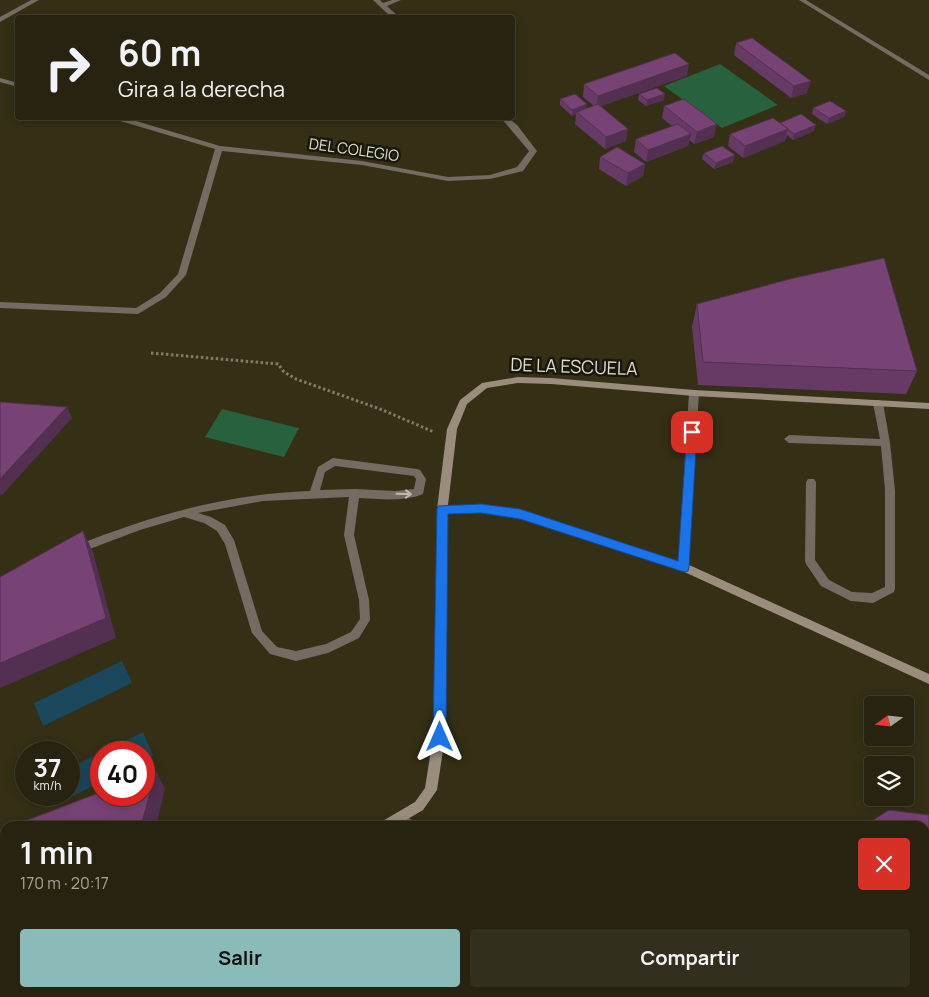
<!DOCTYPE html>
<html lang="es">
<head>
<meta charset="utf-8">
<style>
	:root { --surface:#272310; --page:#332f1e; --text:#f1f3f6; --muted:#a4a49f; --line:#434030; --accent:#8bbbb9 }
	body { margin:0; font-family:Manrope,sans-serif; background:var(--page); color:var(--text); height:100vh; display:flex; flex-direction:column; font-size:19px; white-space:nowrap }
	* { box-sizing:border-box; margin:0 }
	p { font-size:16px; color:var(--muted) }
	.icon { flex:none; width:28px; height:28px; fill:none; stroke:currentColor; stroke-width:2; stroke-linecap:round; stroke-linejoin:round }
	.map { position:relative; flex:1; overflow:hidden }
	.sheet { position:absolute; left:0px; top:821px; width:930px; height:176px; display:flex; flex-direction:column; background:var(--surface); border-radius:15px 15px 0 0; box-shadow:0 2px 12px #0003,0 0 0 1px var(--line) }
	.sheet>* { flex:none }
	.banner { position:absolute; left:15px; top:15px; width:500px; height:105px; border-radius:5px; box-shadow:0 2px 12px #0003,0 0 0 1px var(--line); background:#272310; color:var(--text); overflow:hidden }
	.needle { width:32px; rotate:255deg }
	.buttons { position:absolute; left:864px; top:696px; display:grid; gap:10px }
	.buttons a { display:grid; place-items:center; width:50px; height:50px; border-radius:5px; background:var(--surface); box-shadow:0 2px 12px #0003,0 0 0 1px var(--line); font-size:25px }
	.speed { position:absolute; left:15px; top:741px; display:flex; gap:10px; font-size:25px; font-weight:700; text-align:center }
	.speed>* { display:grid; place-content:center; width:65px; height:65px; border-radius:50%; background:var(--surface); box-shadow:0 2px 12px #0003,0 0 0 1px var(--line); line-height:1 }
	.speed small { font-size:12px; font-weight:400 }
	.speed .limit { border:8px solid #d22; background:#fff; color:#111 }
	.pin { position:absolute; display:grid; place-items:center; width:42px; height:42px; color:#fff; margin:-21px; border-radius:10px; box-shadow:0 2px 8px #0006 }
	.me { position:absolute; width:55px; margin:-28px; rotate:0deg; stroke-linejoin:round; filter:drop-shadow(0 0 4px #0008) }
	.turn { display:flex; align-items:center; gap:18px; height:105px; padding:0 20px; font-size:22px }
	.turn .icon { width:65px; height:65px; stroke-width:2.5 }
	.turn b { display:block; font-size:35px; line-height:42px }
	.round { display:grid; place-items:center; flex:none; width:52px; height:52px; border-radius:5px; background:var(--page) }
	.headline { display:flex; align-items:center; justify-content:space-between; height:85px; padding:0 20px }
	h1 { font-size:30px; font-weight:700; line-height:38px }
	.button { display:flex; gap:10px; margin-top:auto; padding:10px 20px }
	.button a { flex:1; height:58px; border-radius:5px; background:var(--accent); color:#111; font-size:20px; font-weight:700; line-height:58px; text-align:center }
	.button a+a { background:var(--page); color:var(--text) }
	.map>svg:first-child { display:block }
</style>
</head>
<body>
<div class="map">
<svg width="929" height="997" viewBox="0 0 929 997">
	<rect width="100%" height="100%" fill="#342f15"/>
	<!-- green -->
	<g fill="#28613d">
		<path d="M720 64 778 105 722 128 664 86Z"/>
		<path d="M222 409 299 428 284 457 205 437Z"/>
	</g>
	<!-- water -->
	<g fill="#1b475c">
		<path d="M122 661 132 683 43 726 34 703Z"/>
		<path d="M143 732 153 756 144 760V752H101V782L73 796 69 785V768Z"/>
	</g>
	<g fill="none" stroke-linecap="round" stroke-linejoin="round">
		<!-- path -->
		<path stroke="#7f7b66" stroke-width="3" stroke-dasharray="2.5 2.5" stroke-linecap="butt" d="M151 353 278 364 284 372 296 379 380 409 434 432"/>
		<!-- lane -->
		<g fill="#746b62" fill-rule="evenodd">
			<path d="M878 400 883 403 890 443 895 490V589L894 592 873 603 851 601 821 586 806 564 805 561 806 482 808 479H814L816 482 815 560 829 580 852 592 872 593 885 587V490L881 446 789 443 784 439 789 435 880 439 873 403Z"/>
			<path d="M333 458 417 469 420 470 426 479 423 494C403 502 380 499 359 498L354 535 369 600 370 620 359 638 328 653 296 661 270 654 252 633 225 544 217 531 204 523 184 517 140 530 79 553 75 552 74 549 75 546C153 515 226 494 310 491L318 467ZM335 466 414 476 416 479 414 489 395 491 355 489 320 490 325 472ZM349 497 344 535 359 600 360 619 351 632 326 644 296 651 277 647 262 631 234 540 225 525 211 517 198 513 263 501Z"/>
			<path d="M399 812 415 822 417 826C407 826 397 828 393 818L395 814Z"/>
		</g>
		<!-- street -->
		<g fill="#746b62" fill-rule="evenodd">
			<path d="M31 0H39L0 22V17Z"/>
			<path d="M373 0H380L383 3 392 0H401L387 6 400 18H392Z"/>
			<path d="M799 0H806L929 75V80Z"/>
			<path d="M0 78 18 83V87L0 82Z"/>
			<path d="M117 118H126L220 146 362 161 448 177 490 175 517 167 529 151 501 118H508L517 125 537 151 523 171 490 179 448 181 362 165 222 151 186 275 166 297 138 314 0 308V302L136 308 160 293 178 274 215 149 117 120Z"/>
			<path d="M694 390 699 393 688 567 687 570 683 571 679 570 678 567 689 393Z"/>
		</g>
		<!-- secondary -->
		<g fill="#9b8d7e" fill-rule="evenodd">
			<path d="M518 377 551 378 694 390 929 403V409L694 396 551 384 518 383 487 388 467 404 457 429 448 505H481L520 510 687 564 929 674V684L680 570 520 518 481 513H447L445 737 437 790 423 810 396 826H379L381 822 415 802 425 788 433 737 437 509 447 429 460 400 482 383Z"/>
			<path d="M159 992H175L173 997H157Z"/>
		</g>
	</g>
	<!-- wall -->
	<g fill="#663a64">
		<path d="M736 43 807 93 791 98 734 55Z"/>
		<path d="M687 76 601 106 626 141 605 149 575 124 576 114 572 116 560 105V99L587 108 594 106 583 97 584 84Z"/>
		<path d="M639 94 664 100 646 106 638 100Z"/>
		<path d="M664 106 714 137 694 144 689 140 688 146 646 162 634 152 636 139 672 126 662 118Z"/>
		<path d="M813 108 846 111 844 117 827 124 812 114Z"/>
		<path d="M780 123 814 131 793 140 787 135 785 141 743 158 728 146 730 134Z"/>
		<path d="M704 153 733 162 714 169 702 159Z"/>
		<path d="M600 157 645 164 643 176 626 186 599 169Z"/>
		<path d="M697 304 917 371 906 394 698 385 692 327Z"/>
		<path d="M799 992H925L929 997H802Z"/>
	</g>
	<!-- shaded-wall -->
	<g fill="#532f51">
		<path d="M689 64 687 76 596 108 598 96Z"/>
		<path d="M811 81 807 93 791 98 794 86Z"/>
		<path d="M665 94 664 100 646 106 647 100Z"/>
		<path d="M587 104 586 111 577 112 576 114 572 116V110Z"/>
		<path d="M846 111 844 117 827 124 829 118Z"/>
		<path d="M717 124 714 137 694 144 697 132Z"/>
		<path d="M816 125 814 131 793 140 794 134Z"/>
		<path d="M628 129 626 141 605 149 606 137Z"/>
		<path d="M788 129 785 141 743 158 745 146Z"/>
		<path d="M691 134 688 146 646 162 648 150Z"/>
		<path d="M735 155 733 162 714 169 716 163Z"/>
		<path d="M645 164 643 176 626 186 628 173Z"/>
		<path d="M67 407 72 418 3 494 0 495V479Z"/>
		<path d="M83 531 93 552 116 638 0 688V663Z"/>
		<path d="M156 771 165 789 156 826H141Z"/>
		<path d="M5 921V931L0 927V923Z"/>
		<path d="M84 992H102L98 997H80Z"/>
	</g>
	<!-- building -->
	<g fill="#774374" stroke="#532f51">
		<path d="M752 38 811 81 794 86 736 43Z"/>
		<path d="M675 53 689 64 598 96 584 84Z"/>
		<path d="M657 88 665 94 647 100 639 94Z"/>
		<path d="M575 94 587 104 572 110 560 99Z"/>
		<path d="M684 99 717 124 697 132 664 106Z"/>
		<path d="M830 101 846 111 829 118 813 108Z"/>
		<path d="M598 104 628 129 606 137 577 112Z"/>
		<path d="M801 114 816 125 794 134 780 123Z"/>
		<path d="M773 118 788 129 745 146 730 134Z"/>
		<path d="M678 124 691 134 648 150 636 139Z"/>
		<path d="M722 146 735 155 716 163 704 153Z"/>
		<path d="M617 147 645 164 628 173 600 157Z"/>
		<path d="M884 258 917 371 703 362 697 304 790 279Z"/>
		<path d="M0 402 67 407 0 479Z"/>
		<path d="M83 531 106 618 0 663V577Z"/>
		<path d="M156 771 141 826H12L101 792V795H144V776Z"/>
		<path d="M889 810 929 815V997H822L819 992H925V826H864Z"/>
		<path d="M5 829V921L0 923V831Z"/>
		<path d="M0 928 5 930V992H84L80 997H0Z"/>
	</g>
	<!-- one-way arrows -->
	<defs><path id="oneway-shaft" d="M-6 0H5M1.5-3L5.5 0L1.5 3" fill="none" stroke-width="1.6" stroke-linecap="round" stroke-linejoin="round" transform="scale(1.25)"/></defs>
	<use stroke="#c0bbae" href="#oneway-shaft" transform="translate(404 494) rotate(1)"/>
	<!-- route -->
	<path fill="#1a73e8" stroke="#114b97" d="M692 428 697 432 689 567 688 571 684 572 520 519 481 513 448 514 446 737 444 741 440 743 435 741 433 737 437 509 438 506 481 504 520 509 678 561 687 432Z"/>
	<g text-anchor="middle" stroke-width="5" stroke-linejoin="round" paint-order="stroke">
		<!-- far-street labels -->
		<g font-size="15" fill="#e1ddce" stroke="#19170c">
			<text transform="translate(354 150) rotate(8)" y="5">DEL COLEGIO</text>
		</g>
		<!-- street labels -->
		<g font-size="18" fill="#e1ddce" stroke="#19170c">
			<text transform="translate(574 367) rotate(2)" y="6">DE LA ESCUELA</text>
		</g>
	</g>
</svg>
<div class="buttons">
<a><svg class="needle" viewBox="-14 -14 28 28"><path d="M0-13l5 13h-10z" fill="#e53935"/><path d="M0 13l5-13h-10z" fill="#a4a49f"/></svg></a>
<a><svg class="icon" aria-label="layers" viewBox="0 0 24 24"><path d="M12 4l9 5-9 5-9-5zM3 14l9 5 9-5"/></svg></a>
</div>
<div class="speed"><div>37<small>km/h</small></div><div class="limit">40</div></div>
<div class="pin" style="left:692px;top:432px;background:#d93025"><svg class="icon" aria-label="arrive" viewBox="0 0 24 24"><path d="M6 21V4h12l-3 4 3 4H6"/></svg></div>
<svg class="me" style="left:440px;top:737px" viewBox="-20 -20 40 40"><path d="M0-17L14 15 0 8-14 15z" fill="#1a73e8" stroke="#fff" stroke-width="4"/></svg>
<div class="banner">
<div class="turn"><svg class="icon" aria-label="right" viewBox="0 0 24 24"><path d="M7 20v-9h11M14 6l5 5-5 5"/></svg><div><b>60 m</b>Gira a la derecha</div></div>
</div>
<section class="sheet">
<div class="headline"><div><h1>1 min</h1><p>170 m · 20:17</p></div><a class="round" style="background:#d93025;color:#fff"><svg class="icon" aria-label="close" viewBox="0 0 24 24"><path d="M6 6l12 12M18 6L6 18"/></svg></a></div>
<div class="button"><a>Salir</a><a>Compartir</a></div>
</section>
</div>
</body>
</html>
